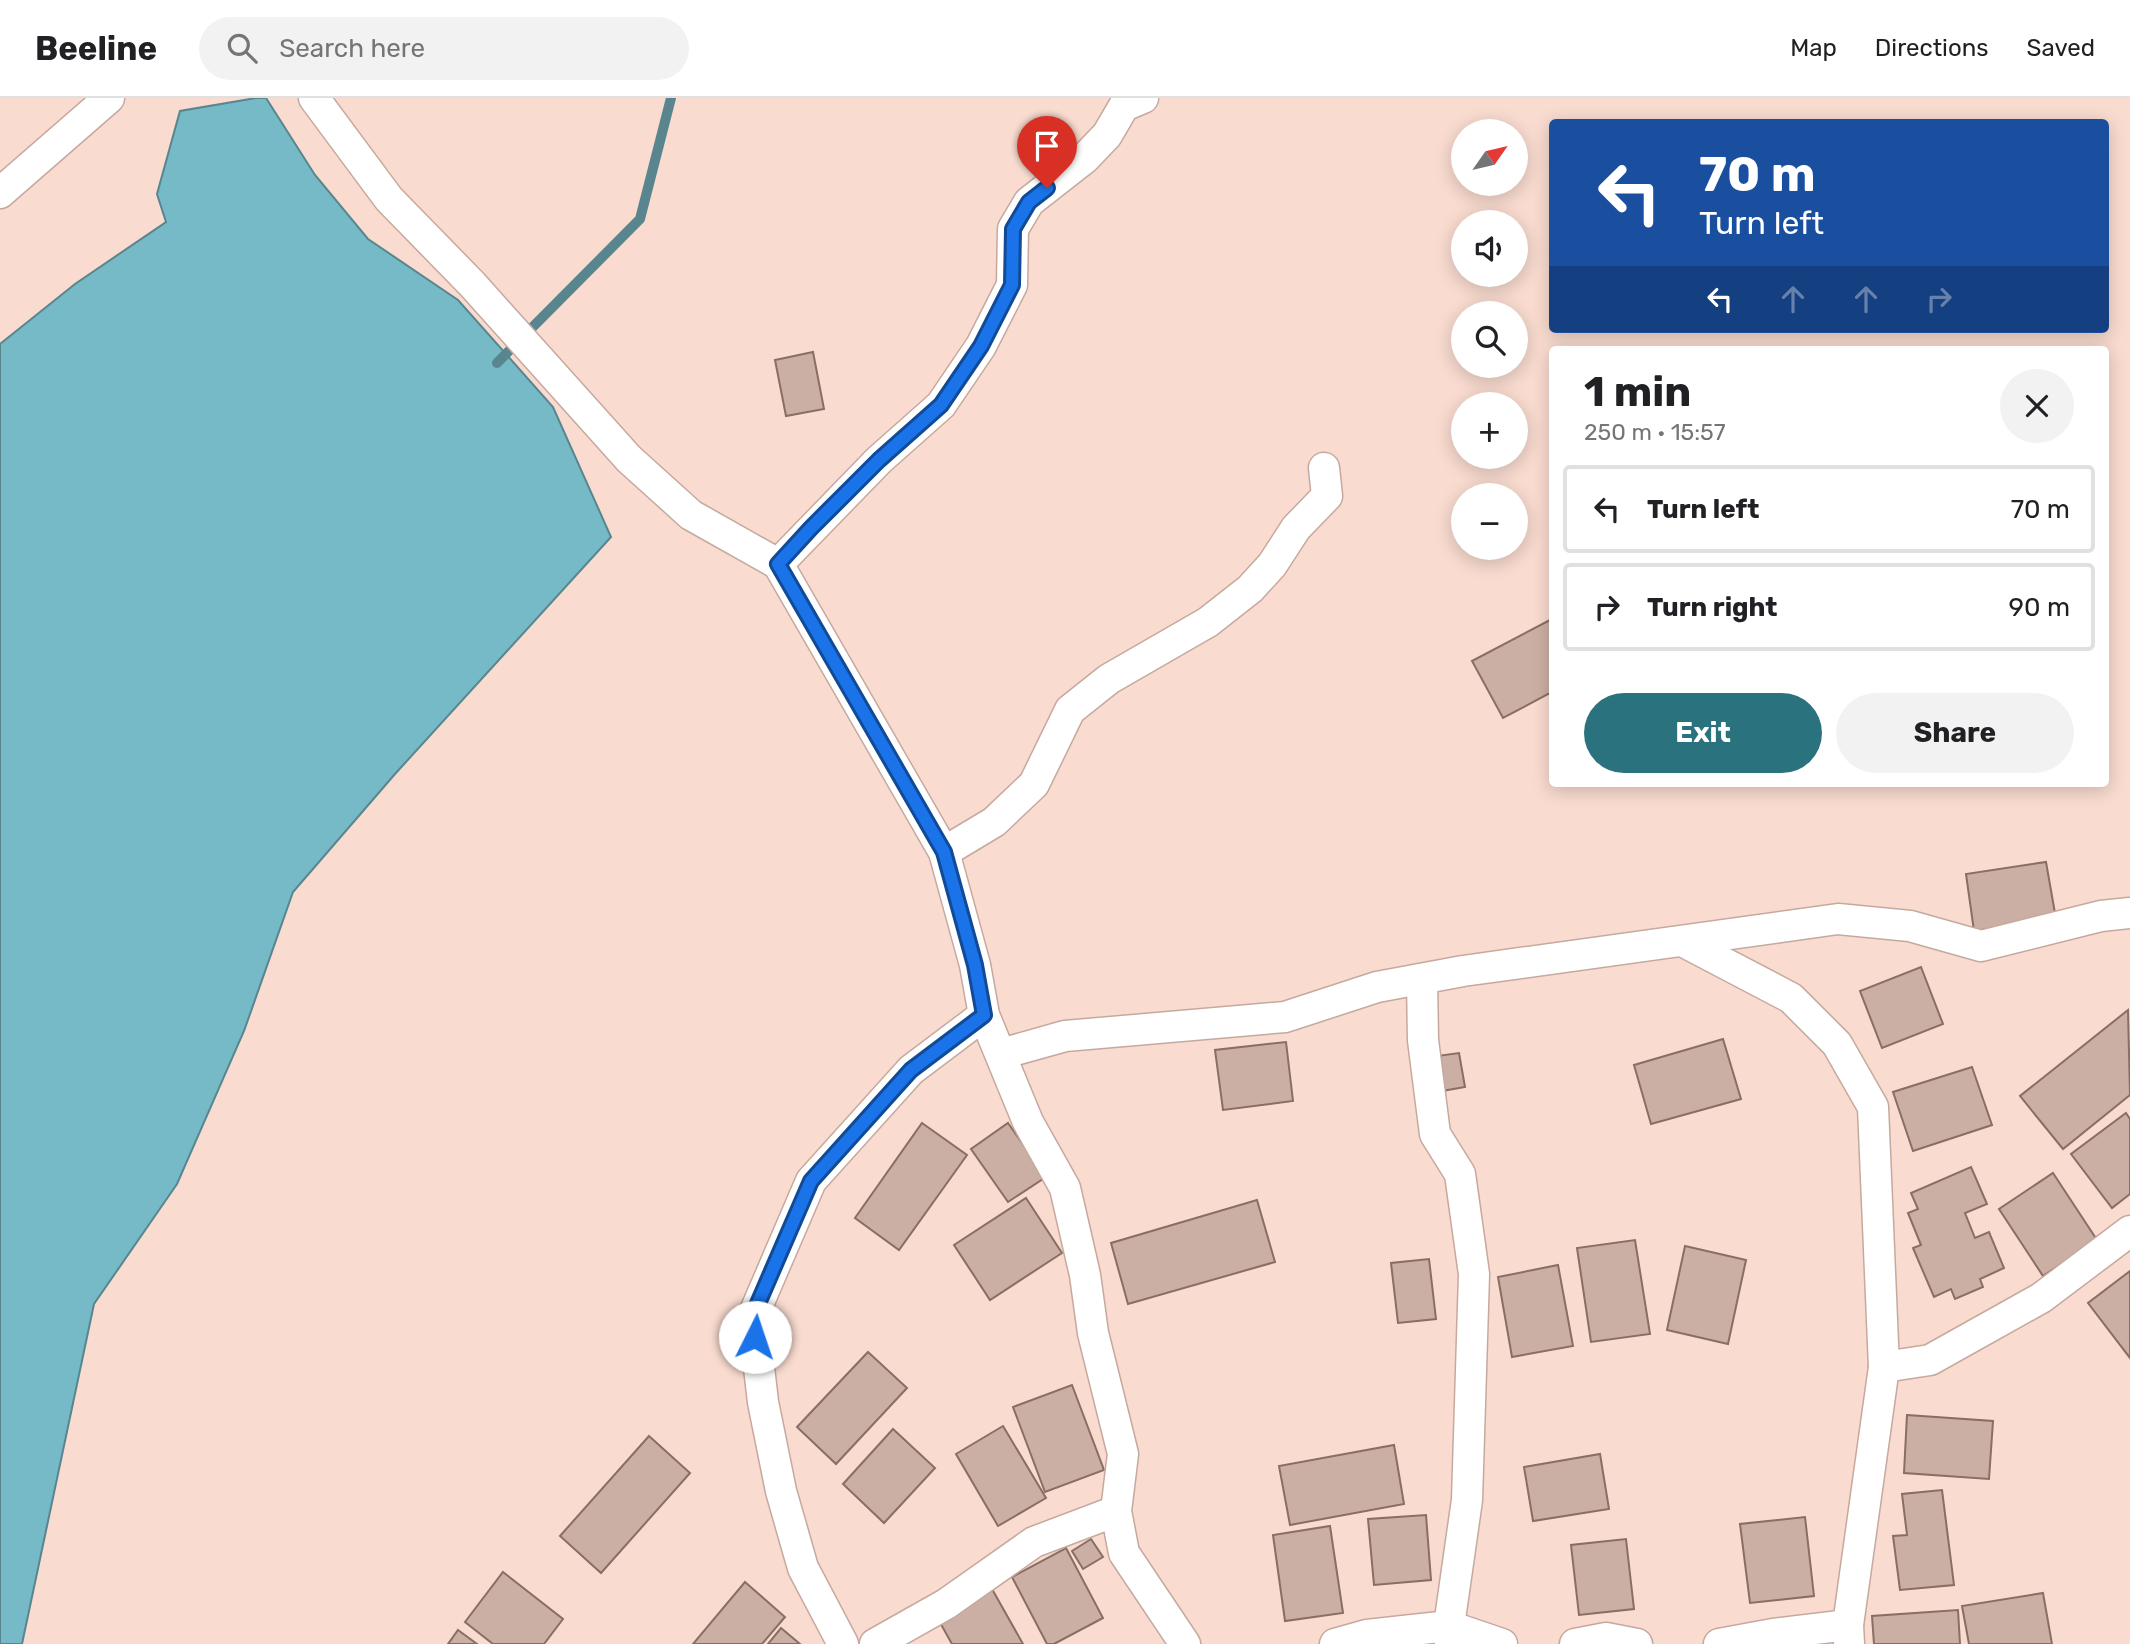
<!DOCTYPE html>
<html lang="en">
<head>
<meta charset="utf-8">
<style>
	:root { --surface:#fff; --page:#f2f2f2; --text:#202124; --muted:#757577; --line:#e0e0e0; --accent:#2a727d }
	body { margin:0; font-family:Rubik,sans-serif; background:var(--page); color:var(--text); height:100vh; display:flex; flex-direction:column; font-size:26px; white-space:nowrap }
	* { box-sizing:border-box; margin:0 }
	p { font-size:23px; color:var(--muted) }
	.icon { flex:none; width:38px; height:38px; fill:none; stroke:currentColor; stroke-width:2; stroke-linecap:round; stroke-linejoin:round }
	.map { position:relative; flex:1; overflow:hidden }
	.sheet { position:absolute; left:1549px; top:248px; width:560px; height:441px; display:flex; flex-direction:column; background:var(--surface); border-radius:7px; box-shadow:0 4px 18px #0003 }
	.sheet>* { flex:none }
	.banner { position:absolute; left:1549px; top:21px; width:560px; height:214px; border-radius:7px; box-shadow:0 4px 18px #0003; background:#1a4fa0; color:#fff; overflow:hidden }
	.needle { width:46px; rotate:56deg }
	.tools { position:absolute; left:1451px; top:21px; display:grid; gap:14px }
	.tools a { display:grid; place-items:center; width:77px; height:77px; border-radius:50%; background:var(--surface); box-shadow:0 4px 18px #0003; font-size:35px }
	.pin { position:absolute; display:grid; place-items:center; width:60px; height:60px; color:#fff; margin:-72px -30px; border-radius:50% 50% 50% 0; rotate:-45deg; box-shadow:0 0 7px #0007 }
	.pin .icon { rotate:45deg }
	.me { position:absolute; width:77px; margin:-38px; rotate:4deg; stroke-linejoin:round; filter:drop-shadow(0 0 5px #0008) }
	.turn { display:flex; align-items:center; gap:24px; height:147px; padding:0 35px; font-size:32px }
	.turn .icon { width:91px; height:91px; stroke-width:2.5 }
	.turn b { display:block; font-size:49px; line-height:60px }
	.lanes { display:flex; align-items:center; height:66px; padding:0 35px; background:#0003; justify-content:center; gap:35px; direction:ltr }
	.lanes .off { opacity:.35 }
	.round { display:grid; place-items:center; flex:none; width:74px; height:74px; border-radius:37px; background:var(--page) }
	.summary { display:flex; align-items:center; justify-content:space-between; height:119px; padding:0 35px }
	h1 { font-size:42px; font-weight:700; line-height:52px }
	.primary-button { display:flex; gap:14px; margin-top:auto; padding:14px 35px }
	.primary-button a { flex:1; height:80px; border-radius:42px; background:var(--accent); color:#fff; font-size:28px; font-weight:700; line-height:80px; text-align:center }
	.primary-button a+a { background:var(--page); color:var(--text) }
	ul { padding:0; list-style:none }
	li { display:flex; align-items:center; gap:21px; height:88px; margin:0 14px 10px; padding:0 21px; border:4px solid var(--line); border-radius:7px }
	li div { flex:1 }
	li b { display:block; font-size:26px }
	li em { font-style:normal }
	header { display:flex; align-items:center; gap:42px; box-sizing:border-box; height:98px; padding:0 35px; background:var(--surface); border-bottom:2px solid var(--line) }
	header strong { font-size:33px }
	nav { display:flex; gap:38px; margin-inline-start:auto; font-size:24px }
	.search { width:490px; height:63px; background:var(--page); display:flex; align-items:center; gap:18px; box-sizing:border-box; padding:0 24px; border-radius:38px; color:var(--muted); font-size:26px }
	.map>svg:first-child { display:block }
</style>
</head>
<body>
<header>
<strong>Beeline</strong>
<div class="search"><svg class="icon" aria-label="search" viewBox="0 0 24 24"><circle cx="10" cy="10" r="6"/><path d="M15 15l6 6"/></svg>Search here</div>
<nav><a>Map</a><a>Directions</a><a>Saved</a></nav>
</header>
<div class="map">
<svg width="2130" height="1546" viewBox="0 0 2130 1546">
	<rect width="100%" height="100%" fill="#f9dbcf"/>
	<!-- water -->
	<path fill="#75bac6" stroke="#59868e" stroke-width="2" d="M256 0H266L315 77 368 141 458 202 553 309 611 439 395 676 293 794 244 933 177 1086 94 1206 22 1546H0V246L75 186 166 124 157 96 180 13Z"/>
	<g fill="none" stroke-linecap="round" stroke-linejoin="round">
		<!-- stream -->
		<path stroke="#59868e" stroke-width="10" d="M497 265 640 121 671 0"/>
	</g>
	<!-- building -->
	<g fill="#ccafa4" stroke="#896e64" stroke-width="2">
		<path d="M813 254 824 311 786 318 775 262Z"/>
		<path d="M1552 521V594L1503 620 1472 563Z"/>
		<path d="M2046 764 2056 821 1974 833 1966 776Z"/>
		<path d="M1921 869 1943 926 1882 950 1860 893Z"/>
		<path d="M2128 912 2130 997 2063 1051 2020 998Z"/>
		<path d="M1723 941 1741 1001 1651 1026 1634 967Z"/>
		<path d="M1286 944 1293 1003 1223 1012 1215 952Z"/>
		<path d="M1459 955 1465 989 1442 993 1437 958Z"/>
		<path d="M1972 969 1992 1027 1913 1053 1893 994Z"/>
		<path d="M2126 1015 2130 1021V1096L2112 1110 2071 1056Z"/>
		<path d="M922 1025 967 1057 899 1152 855 1120Z"/>
		<path d="M1008 1025 1046 1079 1008 1104 971 1051Z"/>
		<path d="M1971 1069 1987 1106 1965 1115 1975 1140 1989 1134 2004 1170 1980 1181 1983 1189 1955 1201 1951 1191 1934 1199 1913 1150 1921 1147 1908 1115 1918 1111 1911 1095Z"/>
		<path d="M2053 1075 2097 1142 2043 1178 1999 1111Z"/>
		<path d="M1026 1100 1062 1155 990 1202 954 1147Z"/>
		<path d="M1257 1102 1275 1164 1128 1206 1111 1145Z"/>
		<path d="M1635 1142 1650 1236 1591 1244 1577 1150Z"/>
		<path d="M1685 1148 1746 1162 1728 1246 1667 1232Z"/>
		<path d="M1429 1161 1436 1221 1398 1225 1391 1165Z"/>
		<path d="M1558 1167 1573 1248 1512 1259 1498 1179Z"/>
		<path d="M2130 1173V1260L2088 1205Z"/>
		<path d="M868 1254 907 1290 836 1366 797 1329Z"/>
		<path d="M1072 1287 1104 1372 1045 1394 1013 1309Z"/>
		<path d="M1907 1317 1993 1323 1989 1381 1904 1375Z"/>
		<path d="M1003 1328 1046 1400 998 1428 956 1356Z"/>
		<path d="M893 1331 935 1370 884 1425 843 1386Z"/>
		<path d="M649 1338 690 1375 601 1475 560 1438Z"/>
		<path d="M1394 1347 1404 1406 1290 1427 1279 1368Z"/>
		<path d="M1600 1356 1609 1411 1533 1423 1524 1369Z"/>
		<path d="M1942 1392 1954 1487 1900 1492 1893 1438 1907 1437 1902 1396Z"/>
		<path d="M1426 1417 1431 1482 1374 1487 1368 1421Z"/>
		<path d="M1805 1419 1814 1498 1750 1505 1740 1426Z"/>
		<path d="M1330 1428 1343 1515 1285 1523 1273 1437Z"/>
		<path d="M1091 1441 1103 1459 1083 1471 1072 1453Z"/>
		<path d="M1626 1441 1634 1511 1579 1517 1571 1447Z"/>
		<path d="M1066 1450 1103 1520 1054 1546H1047L1012 1479Z"/>
		<path d="M503 1474 563 1521 544 1546H493L465 1524Z"/>
		<path d="M745 1484 785 1519 762 1546H693Z"/>
		<path d="M992 1491 1023 1546H952L938 1521Z"/>
		<path d="M2043 1495 2052 1546H1969L1962 1508Z"/>
		<path d="M1958 1512 1960 1546H1874L1872 1518Z"/>
		<path d="M781 1530 800 1546H768Z"/>
		<path d="M458 1532 477 1546H448Z"/>
	</g>
	<g fill="none" stroke-linecap="round" stroke-linejoin="round">
		<!-- minor casing -->
		<g stroke="#c6a99e" stroke-width="33">
			<g id="minor">
				<path d="M314 0 389 101 472 186 629 361 691 417 778 466 944 754 975 867 984 917 1028 1024 1065 1090 1085 1177 1093 1235 1123 1356 1116 1413 1124 1455 1185 1546"/>
				<path d="M0 95 109 0"/>
				<path d="M778 466 879 362 941 307 981 248 1012 187 1013 131 1029 104 1084 61 1107 37 1124 8 1143 0"/>
				<path d="M944 754 994 724 1034 686 1070 612 1109 581 1208 524 1250 491 1272 467 1296 430 1327 398 1324 370"/>
				<path d="M1684 844 1791 900 1837 946 1873 1009 1884 1269 1848 1527 1849 1546"/>
				<path d="M1422 881 1423 942 1435 1036 1460 1076 1474 1176 1467 1402 1449 1528 1450 1546"/>
				<path d="M1001 956 1065 938 1285 919 1377 889 1463 873 1838 821 1910 828 1981 848 2101 818 2130 815"/>
				<path d="M1884 1269 1930 1262 2041 1200 2130 1133"/>
				<path d="M843 1546 803 1470 781 1393 763 1304 753 1218 811 1083 911 972 984 917"/>
				<path d="M875 1546 946 1506 1034 1444 1116 1413"/>
				<path d="M1335 1546 1367 1537 1449 1528 1502 1546"/>
				<path d="M1575 1546 1606 1540 1637 1546"/>
				<path d="M1719 1546 1773 1536 1848 1527"/>
			</g>
		</g>
		<!-- minor -->
		<use href="#minor" stroke="#fff" stroke-width="30"/>
	</g>
	<g fill="none" stroke-linecap="round" stroke-linejoin="round">
		<!-- route casing -->
		<g stroke="#114b97" stroke-width="18">
			<path id="route" d="M755 1239 753 1217 811 1083 911 972 984 917 975 867 944 754 778 466 811 430 879 362 941 307 981 248 1012 187 1013 131 1029 104 1047 90"/>
		</g>
		<!-- route -->
		<use href="#route" stroke="#1a73e8" stroke-width="12"/>
	</g>
</svg>
<div class="tools">
<a><svg class="needle" viewBox="-14 -14 28 28"><path d="M0-13l5 13h-10z" fill="#e53935"/><path d="M0 13l5-13h-10z" fill="#757577"/></svg></a>
<a><svg class="icon" aria-label="sound" viewBox="0 0 24 24"><path d="M4 9h4l5-4v14l-5-4H4zM17 9q2 3 0 6"/></svg></a>
<a><svg class="icon" aria-label="search" viewBox="0 0 24 24"><circle cx="10" cy="10" r="6"/><path d="M15 15l6 6"/></svg></a>
<a>+</a>
<a>−</a>
</div>
<div class="pin" style="left:1047px;top:90px;background:#d93025"><svg class="icon" aria-label="arrive" viewBox="0 0 24 24"><path d="M6 21V4h12l-3 4 3 4H6"/></svg></div>
<svg class="me" style="left:755px;top:1239px" viewBox="-20 -20 40 40"><circle r="19" fill="#fff"/><path d="M0-13L10 11 0 6-10 11z" fill="#1a73e8"/></svg>
<div class="banner">
<div class="turn"><svg class="icon" aria-label="left" viewBox="0 0 24 24"><path d="M17 20v-9H6M10 6l-5 5 5 5"/></svg><div><b>70 m</b>Turn left</div></div>
<div class="lanes"><svg class="icon" aria-label="left" viewBox="0 0 24 24"><path d="M17 20v-9H6M10 6l-5 5 5 5"/></svg><svg class="icon off" aria-label="ahead" viewBox="0 0 24 24"><path d="M12 20V5M6 11l6-6 6 6"/></svg><svg class="icon off" aria-label="ahead" viewBox="0 0 24 24"><path d="M12 20V5M6 11l6-6 6 6"/></svg><svg class="icon off" aria-label="right" viewBox="0 0 24 24"><path d="M7 20v-9h11M14 6l5 5-5 5"/></svg></div>
</div>
<section class="sheet">
<div class="summary"><div><h1>1 min</h1><p>250 m · 15:57</p></div><a class="round"><svg class="icon" aria-label="close" viewBox="0 0 24 24"><path d="M6 6l12 12M18 6L6 18"/></svg></a></div>
<ul>
<li><svg class="icon" aria-label="left" viewBox="0 0 24 24"><path d="M17 20v-9H6M10 6l-5 5 5 5"/></svg><div><b>Turn left</b></div><em>70 m</em></li>
<li><svg class="icon" aria-label="right" viewBox="0 0 24 24"><path d="M7 20v-9h11M14 6l5 5-5 5"/></svg><div><b>Turn right</b></div><em>90 m</em></li>
</ul>
<div class="primary-button"><a>Exit</a><a>Share</a></div>
</section>
</div>
</body>
</html>
